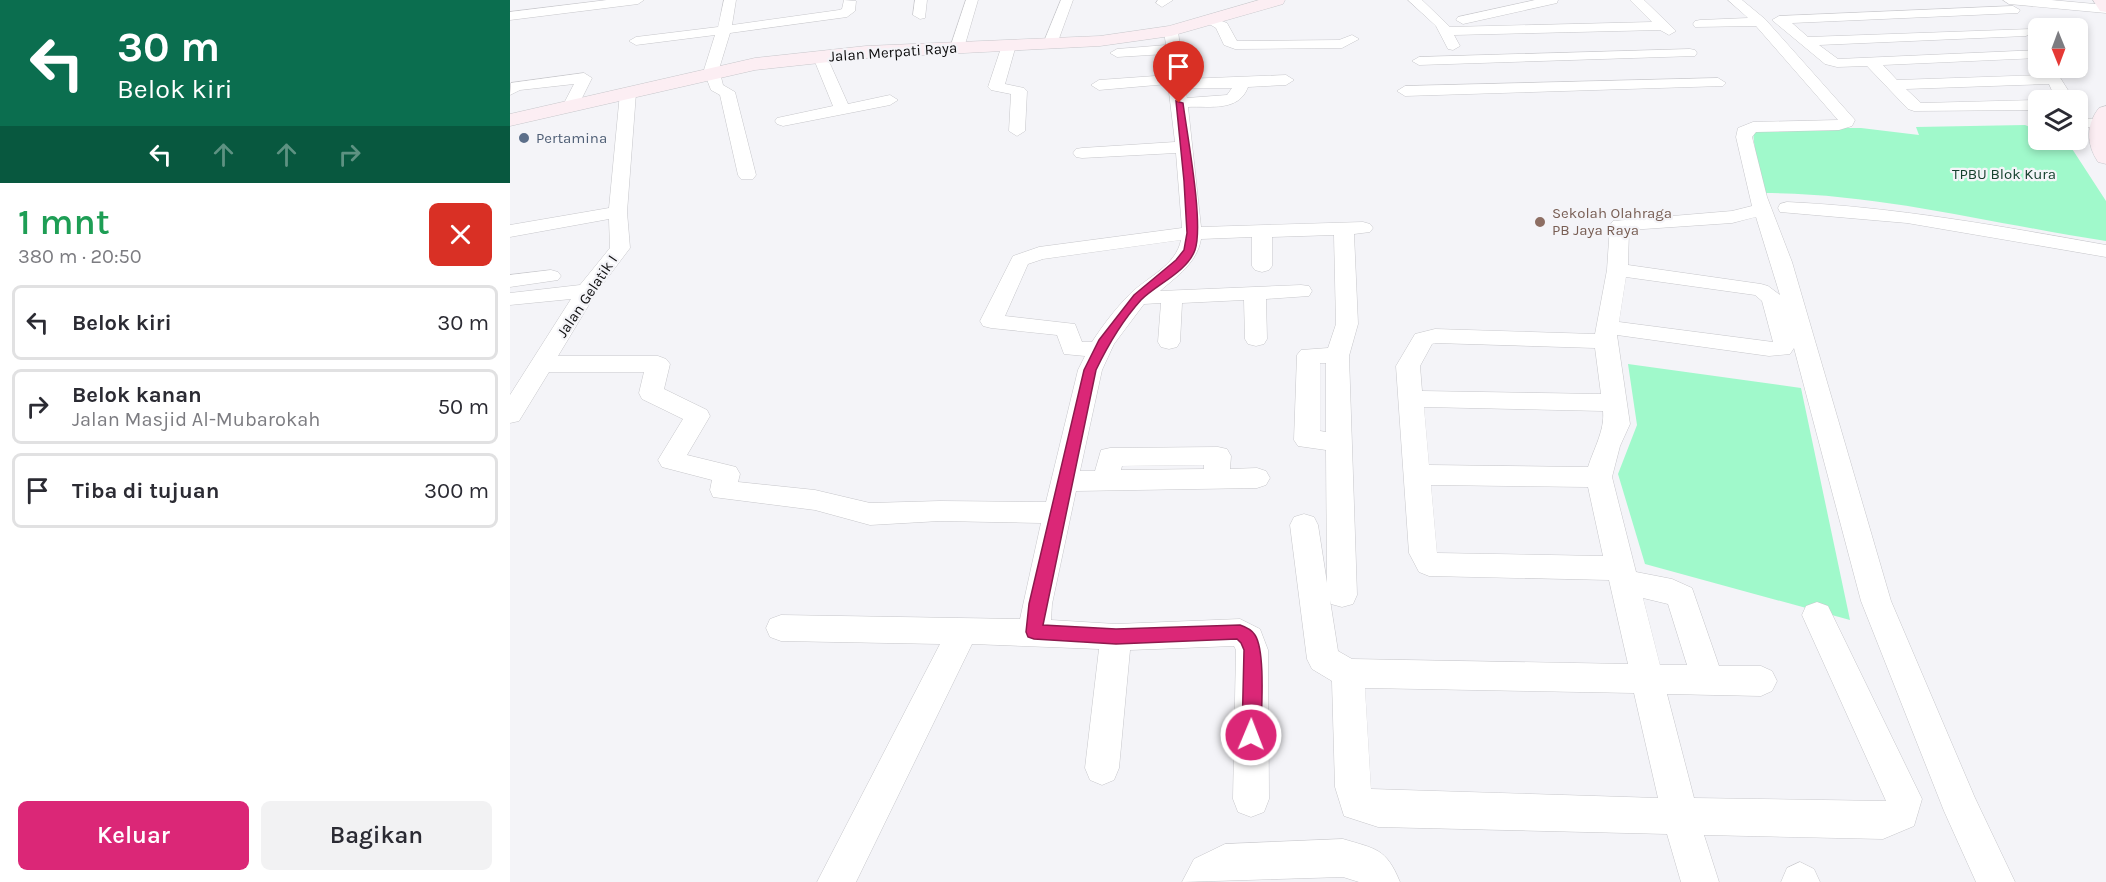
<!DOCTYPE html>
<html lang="id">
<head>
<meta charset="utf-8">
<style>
	:root { --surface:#fff; --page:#f2f2f3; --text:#2b2b33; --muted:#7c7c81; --line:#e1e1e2; --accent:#db2777 }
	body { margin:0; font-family:Karla,sans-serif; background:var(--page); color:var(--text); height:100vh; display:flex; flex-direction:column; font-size:22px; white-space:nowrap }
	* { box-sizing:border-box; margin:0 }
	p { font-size:20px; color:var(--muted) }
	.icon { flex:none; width:33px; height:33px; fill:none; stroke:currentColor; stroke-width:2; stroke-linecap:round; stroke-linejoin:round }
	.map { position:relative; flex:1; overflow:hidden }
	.details { display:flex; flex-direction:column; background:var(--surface); width:510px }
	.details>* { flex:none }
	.guide { background:#0b6e4f; color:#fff; overflow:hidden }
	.needle { width:39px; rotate:179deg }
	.fabs { position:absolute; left:1518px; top:18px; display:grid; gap:12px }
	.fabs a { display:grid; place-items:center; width:60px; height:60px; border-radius:9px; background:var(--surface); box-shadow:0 3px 9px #0003; font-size:30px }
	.pin { position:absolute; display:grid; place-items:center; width:51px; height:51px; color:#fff; margin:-62px -26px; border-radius:50% 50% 50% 0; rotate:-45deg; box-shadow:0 0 6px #0007 }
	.pin .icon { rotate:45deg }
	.me { position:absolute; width:66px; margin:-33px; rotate:1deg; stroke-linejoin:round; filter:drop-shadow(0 0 4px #0008) }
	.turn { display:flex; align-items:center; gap:21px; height:126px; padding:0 18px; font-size:27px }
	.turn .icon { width:78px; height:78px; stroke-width:2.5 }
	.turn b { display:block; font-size:42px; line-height:51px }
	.lanes { display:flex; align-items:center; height:57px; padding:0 18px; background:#0003; justify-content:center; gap:30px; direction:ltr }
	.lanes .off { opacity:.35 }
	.round { display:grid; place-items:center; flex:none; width:63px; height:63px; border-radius:9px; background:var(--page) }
	.summary { display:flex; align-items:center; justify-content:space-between; height:102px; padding:0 18px }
	h1 { font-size:36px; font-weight:600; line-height:45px; color:#1e9e55 }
	.cta { display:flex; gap:12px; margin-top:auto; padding:12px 18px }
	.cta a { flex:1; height:69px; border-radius:9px; background:var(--accent); color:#fff; font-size:24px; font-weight:600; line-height:69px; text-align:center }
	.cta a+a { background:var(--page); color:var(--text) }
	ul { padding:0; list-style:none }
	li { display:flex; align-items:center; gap:18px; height:75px; margin:0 12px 9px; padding:0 6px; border:3px solid var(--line); border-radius:9px }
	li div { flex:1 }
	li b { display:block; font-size:22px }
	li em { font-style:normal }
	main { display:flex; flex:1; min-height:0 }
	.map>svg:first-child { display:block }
</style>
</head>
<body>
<main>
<section class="details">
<div class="guide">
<div class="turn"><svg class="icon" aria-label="left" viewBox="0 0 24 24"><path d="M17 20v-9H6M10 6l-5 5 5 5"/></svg><div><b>30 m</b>Belok kiri</div></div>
<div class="lanes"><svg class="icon" aria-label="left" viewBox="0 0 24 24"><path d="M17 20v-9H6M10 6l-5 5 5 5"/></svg><svg class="icon off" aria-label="ahead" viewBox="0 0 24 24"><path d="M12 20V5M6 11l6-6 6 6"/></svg><svg class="icon off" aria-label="ahead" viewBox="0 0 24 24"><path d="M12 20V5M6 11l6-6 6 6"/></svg><svg class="icon off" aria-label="right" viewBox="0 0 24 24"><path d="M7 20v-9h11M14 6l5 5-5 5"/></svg></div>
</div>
<div class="summary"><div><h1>1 mnt</h1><p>380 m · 20:50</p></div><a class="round" style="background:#d93025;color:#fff"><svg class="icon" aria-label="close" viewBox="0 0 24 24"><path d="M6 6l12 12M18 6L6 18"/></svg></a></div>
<ul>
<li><svg class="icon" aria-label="left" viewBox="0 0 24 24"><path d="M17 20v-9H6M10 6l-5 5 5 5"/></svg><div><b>Belok kiri</b></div><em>30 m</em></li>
<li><svg class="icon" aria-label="right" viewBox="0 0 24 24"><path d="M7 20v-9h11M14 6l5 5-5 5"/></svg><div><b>Belok kanan</b><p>Jalan Masjid Al-Mubarokah</p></div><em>50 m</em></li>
<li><svg class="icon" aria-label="arrive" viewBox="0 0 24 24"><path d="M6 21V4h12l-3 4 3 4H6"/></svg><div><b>Tiba di tujuan</b></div><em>300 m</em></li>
</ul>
<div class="cta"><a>Keluar</a><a>Bagikan</a></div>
</section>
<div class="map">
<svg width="1596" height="882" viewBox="0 0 1596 882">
	<rect width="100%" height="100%" fill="#f4f4f8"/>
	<!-- green -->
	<g fill="#a0f9cb">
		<path d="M1515 125 1528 130V140L1557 141 1596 201V241C1483 224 1369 193 1254 193 1252 182 1241 137 1244 132L1260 128H1351L1409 135 1406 127Z"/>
		<path d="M1118 364 1291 388 1340 620 1135 564 1108 474 1127 425Z"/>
	</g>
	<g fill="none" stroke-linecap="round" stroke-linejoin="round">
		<!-- street casing -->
		<g stroke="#c7c7cb" stroke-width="1">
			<g id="street">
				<path d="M97 0H134L128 4 0 20V12Z"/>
				<path d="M214 0H226L222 25 329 10 332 9 334 0 346 1 345 11 337 17 220 33 209 69 213 85 225 92 246 175 243 179H231L228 175 210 95 201 90 196 77 193 73 205 35 126 45 119 41 126 37 208 27Z"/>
				<path d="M405 0H417L415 18 410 19 403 15Z"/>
				<path d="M456 0H468L454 48 447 52 440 48Z"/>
				<path d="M551 0H563L547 44 540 48 535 47 533 44Z"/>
				<path d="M648 0H663L652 7 646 3Z"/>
				<path d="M898 0H912L940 27 1142 22 1120 0H1134L1166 31 1159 35 1150 30 944 35 950 46 943 50 938 49 926 26Z"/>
				<path d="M1025 0H1048L1047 3 953 24 946 20 948 17Z"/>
				<path d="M1218 0H1232L1255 19 1345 120 1342 126 1329 130 1246 132 1242 137 1257 197 1282 262 1381 601 1465 798 1505 882H1466L1434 811 1351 601 1284 348 1280 354 1259 356 1107 335 1120 424 1110 446 1102 477 1126 572 1162 579 1182 588 1209 666H1251L1262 671 1267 681 1262 691 1251 696 1157 694 1184 798 1376 801 1292 615 1296 606 1307 602 1318 606 1412 799 1404 826 1373 839 1194 835 1209 882H1171L1157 834 868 827 834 816 825 787 822 681 802 669 797 659 780 525 784 517 794 514 804 517 808 525 817 583 816 450 788 446 784 440 787 355 791 350 818 348 826 324 824 235 762 237V266L759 270 752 272 745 270 742 266V237L691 239C687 263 667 276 650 291L791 285 799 286 802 291 799 296 756 299 757 339 754 344 746 346 738 344 735 339 734 300 672 303 670 342 667 347 659 349 651 347 648 342 651 303 634 304 604 344 592 370 570 471H585L591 450 600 448 708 447 717 449 721 456 720 469 747 468 756 471 760 478 756 485 747 488 566 491 542 604 541 620 606 624 730 619 750 629 758 650 759 799 754 812 741 817 728 812 723 799 726 650 724 646 620 650 609 768 604 780 592 785 580 780 575 768 589 649 462 644 346 882H307L430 644 271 641 260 637 256 628 260 619 271 615 510 619 531 523 430 521 360 525 305 510 203 497 200 490 202 480 152 467 148 460 173 419 132 399 129 393 134 372H39L9 421 0 423V395L61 299 0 305V293L70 285 100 248 99 219 0 237V225L99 208 110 93 118 88 126 93 117 212 120 248 86 293 48 356H148L156 359 160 364 154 389 197 410 200 416 177 455 226 467 230 474 228 482 305 490 360 503 430 501 536 502 568 370 575 356 554 354 547 335 481 328 473 326 470 321 503 256 529 247 672 228 666 153 572 158 566 157 563 153 566 149 572 148 665 142 658 84 589 90 581 85 589 80 659 75 656 54 607 57 600 53 607 49 656 45 654 31 661 27 668 31 674 79 776 75 784 80 776 85 738 87C729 112 700 106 678 107L691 227 853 222 860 224 863 228 860 232 844 234 848 324 839 356 847 595 843 604 832 607 821 604 820 600 828 651 842 659 1118 664 1099 580 919 576 909 572 899 553 886 366 905 334 925 329 1085 334 1097 270 1100 225 1103 221 1222 211 1242 206 1226 137 1228 128 1243 122 1328 120 1246 26 1185 27 1183 24 1185 21 1190 20 1238 18ZM675 88H722L717 95 677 98ZM1246 217 1270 295 1258 286 1251 284 1118 265 1119 230 1222 223ZM671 240C666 266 637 277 620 294 606 308 593 325 582 342H572L565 324 495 316 518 264 533 259ZM1116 277 1245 295 1252 301 1263 342 1109 322ZM925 343 1085 348 1091 394 912 391 910 366 922 344ZM810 363H816V432L810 431ZM914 407 1093 411C1095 430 1084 448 1078 467L919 465ZM694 465V469L611 470 612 466ZM921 485 1078 487 1093 556 927 553ZM1133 598 1158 604 1177 665H1150ZM855 688 1124 693 1148 798 861 789Z"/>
				<path d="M1493 0H1541L1596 5V13L1499 4Z"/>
				<path d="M1503 6 1510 10 1508 13 1282 23 1298 37 1521 29 1523 32 1516 36 1309 45 1328 59 1528 50V58L1373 65 1387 80 1534 75 1530 68H1544L1563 98 1562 100H1546L1539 84 1396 89 1411 103 1528 100H1529L1528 110 1404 111 1398 109 1357 66 1327 67 1315 64 1262 20 1269 16Z"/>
				<path d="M701 17 717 23 727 41 829 40 842 35 849 39 832 48 725 49 714 45 706 28 694 21Z"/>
				<path d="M499 41 506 45 495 84 514 88 517 91 515 131 507 136 499 131 501 94 481 90 478 87 492 45Z"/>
				<path d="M1180 49 1185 50 1187 53 1185 56 909 65 902 61 909 57Z"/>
				<path d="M310 53 317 57 338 104 380 95 388 100 380 105 273 126 267 124 265 121 267 118 323 106 303 57Z"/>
				<path d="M74 73 82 78 66 110H54L52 107 64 84 10 90 0 95 1 83Z"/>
				<path d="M1208 78 1216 83 1213 86 895 96 887 91 895 86Z"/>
				<path d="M1568 118 1596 120V126L1568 128Z"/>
				<path d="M1277 202C1385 207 1490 226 1596 245V257L1397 223 1270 212 1268 208 1270 204Z"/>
				<path d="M41 270 48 272 51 276 48 280 0 287V275Z"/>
				<path d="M833 839C866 849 876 848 890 882H849L833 877 672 882 684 859 715 844Z"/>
				<path d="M1290 862 1304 869 1310 882H1271L1277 868Z"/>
			</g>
		</g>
		<!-- secondary casing -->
		<g stroke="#c7c7cb" stroke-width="1">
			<g id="secondary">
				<path d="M749 0H775L773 4 661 36 590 46 356 58 245 70 0 126V114L245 58 356 46 590 36 659 26Z"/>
				<path d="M1583 0H1596V12L1590 11Z"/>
				<path d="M1596 106V164L1588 162C1576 144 1576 124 1589 108Z"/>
			</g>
		</g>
		<!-- street -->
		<use href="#street" fill="#fff" fill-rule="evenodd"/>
		<!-- secondary -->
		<use href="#secondary" fill="#fceef3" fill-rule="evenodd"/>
	</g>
	<!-- route -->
	<path fill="#db2777" stroke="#8e194d" stroke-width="1.5" d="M666 101 673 103C677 134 694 224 685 250 677 272 647 284 631 300 612 321 598 345 586 370L533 625 606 629 730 625C736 627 742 630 745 635 756 652 751 713 751 735L748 741 741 744 735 741 732 735 734 650 731 643 727 639 606 644 524 639 518 637 516 632 519 604 574 370 589 340 624 295 666 260 674 250 677 233 674 181Z"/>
	<!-- markers -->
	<circle fill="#5c6f8a" stroke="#f4f4f8" stroke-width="2" cx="14" cy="138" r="6"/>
	<circle fill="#8d6e63" stroke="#f4f4f8" stroke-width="2" cx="1030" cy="222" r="6"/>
	<g text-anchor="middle" stroke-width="4.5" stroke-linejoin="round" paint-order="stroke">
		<!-- far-street labels -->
		<g font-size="15" fill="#0e0e0f" stroke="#f4f4f8">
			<text transform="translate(383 52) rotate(-4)" y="5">Jalan Merpati Raya</text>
			<text transform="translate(77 296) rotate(-56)" y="5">Jalan Gelatik I</text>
		</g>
		<!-- far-service labels -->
		<g font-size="15" fill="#4e5e75" stroke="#f4f4f8" text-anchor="start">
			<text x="26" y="143">Pertamina</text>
		</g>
		<!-- far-park labels -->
		<g font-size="15" fill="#16412e" stroke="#f4f4f8">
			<text x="1494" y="179">TPBU Blok Kura</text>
		</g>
		<!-- far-education labels -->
		<g font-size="15" fill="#785e54" stroke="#f4f4f8" text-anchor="start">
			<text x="1042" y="218">Sekolah Olahraga<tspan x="1042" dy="17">PB Jaya Raya</tspan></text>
		</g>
	</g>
</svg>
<div class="fabs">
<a><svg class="needle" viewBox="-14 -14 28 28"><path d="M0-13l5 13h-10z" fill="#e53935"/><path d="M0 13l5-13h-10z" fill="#7c7c81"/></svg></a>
<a><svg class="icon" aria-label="layers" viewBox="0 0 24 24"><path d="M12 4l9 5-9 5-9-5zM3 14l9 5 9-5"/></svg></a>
</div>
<div class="pin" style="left:669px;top:103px;background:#d93025"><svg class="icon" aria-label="arrive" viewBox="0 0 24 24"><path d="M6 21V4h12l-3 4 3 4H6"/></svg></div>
<svg class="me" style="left:741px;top:735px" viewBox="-20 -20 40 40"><circle r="17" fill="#db2777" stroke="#fff" stroke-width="3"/><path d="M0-11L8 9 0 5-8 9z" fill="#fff"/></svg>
</div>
</main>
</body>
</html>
